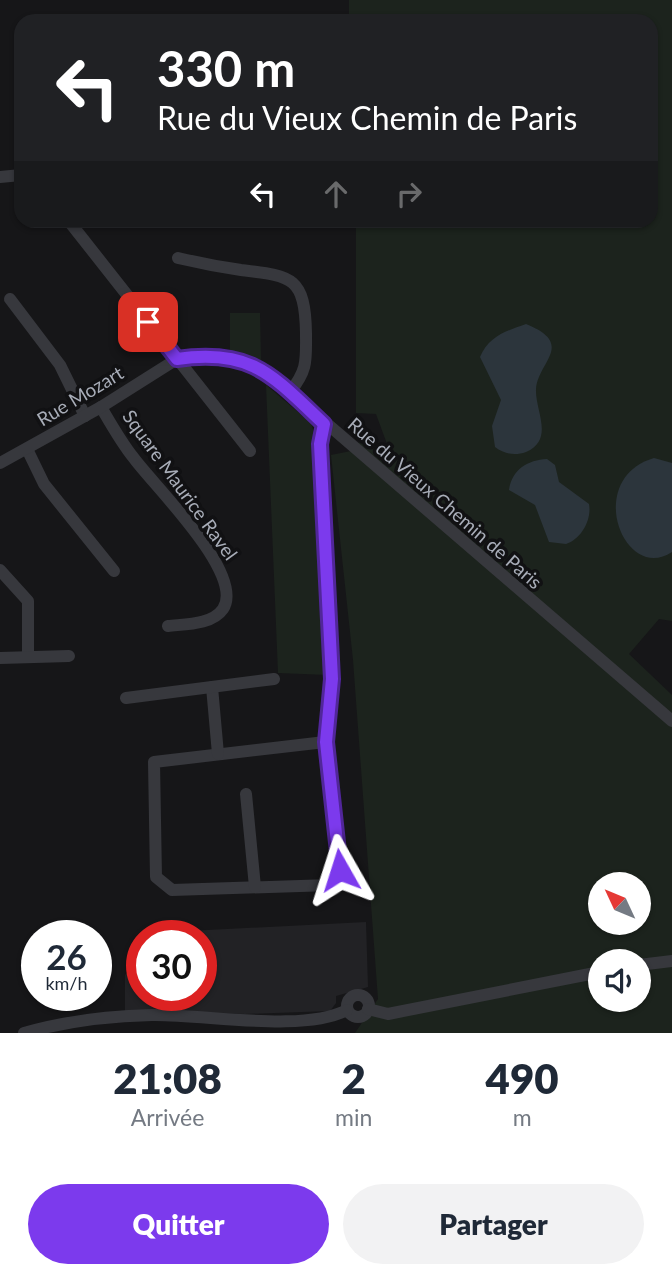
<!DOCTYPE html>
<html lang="fr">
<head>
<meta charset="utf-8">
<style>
	:root { --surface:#fff; --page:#f2f2f3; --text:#1f2937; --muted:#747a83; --accent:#7c3aed }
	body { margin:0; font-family:Lato,sans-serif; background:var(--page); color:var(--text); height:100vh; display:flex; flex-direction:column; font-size:26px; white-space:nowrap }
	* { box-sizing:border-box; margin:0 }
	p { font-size:23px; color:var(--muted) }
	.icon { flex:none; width:38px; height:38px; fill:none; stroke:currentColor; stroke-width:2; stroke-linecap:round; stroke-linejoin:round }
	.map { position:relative; height:1033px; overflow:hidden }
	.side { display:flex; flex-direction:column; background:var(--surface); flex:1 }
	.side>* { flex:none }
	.guide { position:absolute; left:14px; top:14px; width:644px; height:214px; border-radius:21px; box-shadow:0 2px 5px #0004; background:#202124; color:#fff; overflow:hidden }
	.needle { width:46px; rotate:314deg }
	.fabs { position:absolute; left:588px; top:872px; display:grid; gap:14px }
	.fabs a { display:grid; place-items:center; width:63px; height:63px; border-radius:50%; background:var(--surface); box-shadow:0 2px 5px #0004; font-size:35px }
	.speed { position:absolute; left:21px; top:920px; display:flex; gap:14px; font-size:35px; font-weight:700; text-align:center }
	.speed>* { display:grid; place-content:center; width:91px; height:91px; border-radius:50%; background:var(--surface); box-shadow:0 2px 5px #0004; line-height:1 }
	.speed small { font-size:18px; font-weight:400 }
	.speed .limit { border:10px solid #d22; background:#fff; color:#111 }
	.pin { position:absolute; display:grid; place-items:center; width:60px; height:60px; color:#fff; margin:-30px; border-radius:14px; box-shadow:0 4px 10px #0006 }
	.me { position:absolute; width:77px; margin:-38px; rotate:354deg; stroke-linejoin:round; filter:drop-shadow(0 0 5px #0008) }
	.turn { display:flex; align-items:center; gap:24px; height:147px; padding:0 28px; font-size:32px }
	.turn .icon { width:91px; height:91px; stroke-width:2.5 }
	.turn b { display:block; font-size:49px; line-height:60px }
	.lanes { display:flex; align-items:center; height:66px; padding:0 28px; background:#0003; justify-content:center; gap:35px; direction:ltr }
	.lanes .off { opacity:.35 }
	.eta { display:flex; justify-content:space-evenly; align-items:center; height:119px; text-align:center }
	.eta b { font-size:42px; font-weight:800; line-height:49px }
	.cta { display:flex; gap:14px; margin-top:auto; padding:14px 28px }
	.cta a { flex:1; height:80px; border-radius:42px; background:var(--accent); color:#fff; font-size:28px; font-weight:800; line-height:80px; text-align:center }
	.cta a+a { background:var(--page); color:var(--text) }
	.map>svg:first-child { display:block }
</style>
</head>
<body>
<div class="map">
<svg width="672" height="1033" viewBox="0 0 672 1033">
	<rect width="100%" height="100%" fill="#161618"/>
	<!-- built -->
	<path fill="#222225" d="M366 922 368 987 336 996V1003L330 1011 245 1014 125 1011V975L142 958V996H201V936H165L169 932Z"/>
	<!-- green -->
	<g fill="#1c231d" fill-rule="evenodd">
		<path d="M349 0H672V621L659 619 629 654 672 695V1033H355L378 999 353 660 331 455 361 449 358 443 363 440 370 447 387 444 376 414 356 413V221L651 220V21H349ZM600 884H639V922H600ZM600 961H639V999H600Z"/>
		<path d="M230 313H260L261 361 230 352Z"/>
		<path d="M266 385 311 423 314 433 328 675 278 673Z"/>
	</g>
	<!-- water -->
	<g fill="#2c353c">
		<path d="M526 324C576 344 538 362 536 389 535 411 555 439 526 452 515 456 504 454 495 447L492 426 501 400 480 357C489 336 506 331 526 324Z"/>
		<path d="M654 458 672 463V552C624 584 583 479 654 458Z"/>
		<path d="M547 459 555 465 559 482 589 504C592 520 581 539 566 544L549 542 535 505 509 490C512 469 528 460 547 459Z"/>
	</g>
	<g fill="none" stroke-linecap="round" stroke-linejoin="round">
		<!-- minor -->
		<g stroke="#37383d" stroke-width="12">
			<path d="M21 148V149"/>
			<path d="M0 177 21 175"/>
			<path d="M68 220 250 451"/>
			<path d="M178 258C199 263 220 267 241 270 291 276 305 276 306 333 306 360 308 370 290 392"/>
			<path d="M10 299 60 365 85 416"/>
			<path d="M101 407C111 424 121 442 133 457 153 485 246 574 223 609 212 625 185 624 168 626"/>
			<path d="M324 424 320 444 332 679 325 742 340 870 331 885 172 890 156 877 154 762 325 742"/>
			<path d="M27 449 44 484 114 571"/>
			<path d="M0 463 101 407 177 359 200 355 232 357 257 367 274 378 672 721"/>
			<path d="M0 570 28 601V657"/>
			<path d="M0 658 69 656"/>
			<path d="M212 687 218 754"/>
			<path d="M126 698 274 679"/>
			<path d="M246 794 255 887"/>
			<path d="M331 885H354"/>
			<path d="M639 965 672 961"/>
			<circle cx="358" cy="1006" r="11"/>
			<path d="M368 1009 388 1014 600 972"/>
			<path d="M24 1033C66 1021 109 1016 152 1015 206 1014 302 1033 347 1010"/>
		</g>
	</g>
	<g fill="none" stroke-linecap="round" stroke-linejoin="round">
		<!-- route casing -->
		<g stroke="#51269a" stroke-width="18">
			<path id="route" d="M148 322 177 359C252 348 273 376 324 424L320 444 332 679 326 742 340 870"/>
		</g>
		<!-- route -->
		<use href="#route" stroke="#7c3aed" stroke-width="12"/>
	</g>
	<g text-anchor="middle" stroke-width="7" stroke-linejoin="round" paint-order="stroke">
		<!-- street labels -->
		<g font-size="19" fill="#a8adb8" stroke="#111113">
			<text transform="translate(80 396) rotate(-31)" y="7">Rue Mozart</text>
			<text transform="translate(180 485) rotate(54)" y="7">Square Maurice Ravel</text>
			<text transform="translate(445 503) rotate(41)" y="7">Rue du Vieux Chemin de Paris</text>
		</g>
	</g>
</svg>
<div class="fabs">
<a><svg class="needle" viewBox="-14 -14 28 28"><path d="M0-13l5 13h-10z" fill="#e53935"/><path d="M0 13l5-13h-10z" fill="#747a83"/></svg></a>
<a><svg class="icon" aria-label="sound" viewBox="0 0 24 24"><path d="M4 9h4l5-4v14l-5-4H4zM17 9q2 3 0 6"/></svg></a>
</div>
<div class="speed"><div>26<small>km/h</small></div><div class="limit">30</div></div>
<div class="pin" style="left:148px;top:322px;background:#d93025"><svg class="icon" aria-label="arrive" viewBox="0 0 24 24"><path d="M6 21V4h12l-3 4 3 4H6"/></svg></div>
<svg class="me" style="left:340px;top:870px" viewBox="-20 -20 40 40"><path d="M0-17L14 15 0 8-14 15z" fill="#7c3aed" stroke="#fff" stroke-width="4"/></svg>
<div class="guide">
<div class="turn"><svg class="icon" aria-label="left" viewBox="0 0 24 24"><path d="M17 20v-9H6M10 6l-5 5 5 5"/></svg><div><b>330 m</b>Rue du Vieux Chemin de Paris</div></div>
<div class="lanes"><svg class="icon" aria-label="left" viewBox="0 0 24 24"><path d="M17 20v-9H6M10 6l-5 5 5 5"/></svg><svg class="icon off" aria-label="ahead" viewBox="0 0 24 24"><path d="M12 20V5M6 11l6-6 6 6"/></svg><svg class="icon off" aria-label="right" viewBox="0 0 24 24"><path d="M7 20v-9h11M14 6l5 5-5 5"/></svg></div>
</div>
</div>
<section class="side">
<div class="eta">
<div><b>21:08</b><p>Arrivée</p></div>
<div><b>2</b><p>min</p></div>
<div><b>490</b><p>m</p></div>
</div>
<div class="cta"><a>Quitter</a><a>Partager</a></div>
</section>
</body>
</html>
